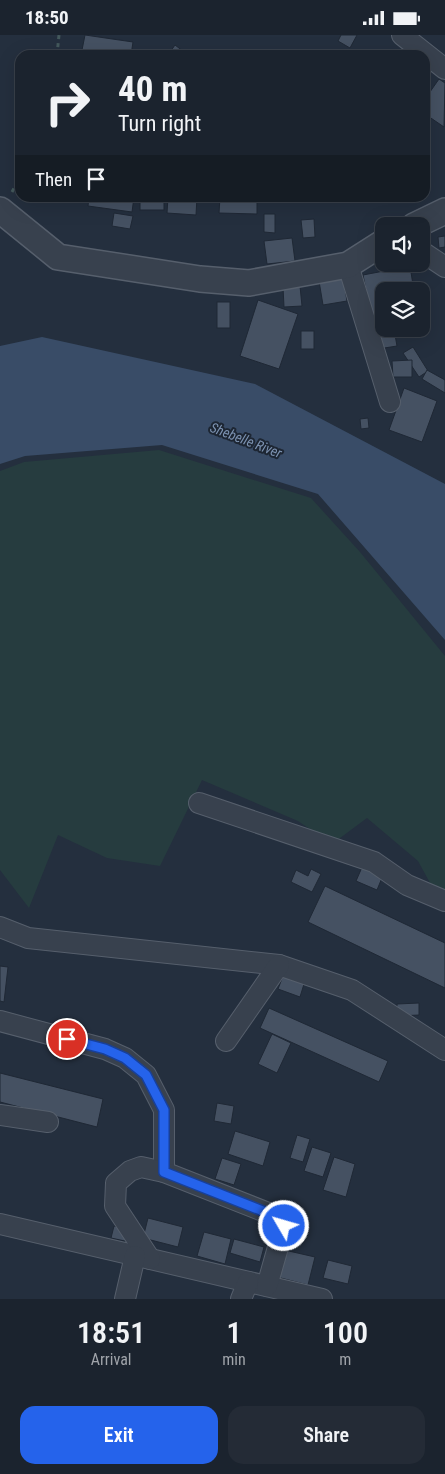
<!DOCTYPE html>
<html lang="en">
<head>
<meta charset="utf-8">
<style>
	:root { --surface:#1b232e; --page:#242b36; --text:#f1f3f6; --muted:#a0a4aa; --line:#39404a; --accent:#2563eb }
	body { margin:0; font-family:"Roboto Condensed",sans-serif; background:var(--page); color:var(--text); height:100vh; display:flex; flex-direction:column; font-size:19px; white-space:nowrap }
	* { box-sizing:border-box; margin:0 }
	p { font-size:16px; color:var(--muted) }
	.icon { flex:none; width:28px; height:28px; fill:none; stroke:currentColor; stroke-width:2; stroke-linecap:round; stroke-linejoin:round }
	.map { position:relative; height:1264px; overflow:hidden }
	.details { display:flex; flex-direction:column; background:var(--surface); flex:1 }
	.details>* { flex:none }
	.top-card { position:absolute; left:15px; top:15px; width:415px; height:152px; border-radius:15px; box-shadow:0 5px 20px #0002,0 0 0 1px var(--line); background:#1b232e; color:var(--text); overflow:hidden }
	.fabs { position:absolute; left:375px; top:182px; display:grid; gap:10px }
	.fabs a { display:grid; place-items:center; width:55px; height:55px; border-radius:10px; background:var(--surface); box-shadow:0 5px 20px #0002,0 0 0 1px var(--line); font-size:25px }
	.pin { position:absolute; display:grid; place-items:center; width:42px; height:42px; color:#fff; margin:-21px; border:2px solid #fff; border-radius:50%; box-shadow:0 1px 5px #0007 }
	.me { position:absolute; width:55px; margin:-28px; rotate:308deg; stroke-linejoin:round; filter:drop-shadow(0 0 4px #0008) }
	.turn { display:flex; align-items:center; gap:18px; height:105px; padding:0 20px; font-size:22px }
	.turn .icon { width:65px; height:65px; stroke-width:2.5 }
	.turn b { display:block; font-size:35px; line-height:42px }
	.then { display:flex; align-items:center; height:48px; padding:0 20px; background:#0003; gap:10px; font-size:19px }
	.eta { display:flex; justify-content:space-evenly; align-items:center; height:85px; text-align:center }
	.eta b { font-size:30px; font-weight:600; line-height:35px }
	.primary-button { display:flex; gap:10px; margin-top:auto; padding:10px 20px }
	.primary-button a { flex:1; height:58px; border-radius:15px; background:var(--accent); color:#fff; font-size:20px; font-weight:600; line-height:58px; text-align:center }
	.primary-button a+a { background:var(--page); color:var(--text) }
	.status { display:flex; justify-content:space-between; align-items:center; height:35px; padding:0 25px; background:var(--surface); direction:ltr }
	.status svg { height:14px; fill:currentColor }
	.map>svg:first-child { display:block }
</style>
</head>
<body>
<div class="status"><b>18:50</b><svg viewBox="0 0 49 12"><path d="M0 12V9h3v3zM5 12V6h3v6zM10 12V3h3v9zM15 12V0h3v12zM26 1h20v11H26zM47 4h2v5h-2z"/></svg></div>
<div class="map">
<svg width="445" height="1264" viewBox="0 0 445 1264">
	<rect width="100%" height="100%" fill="#242f3e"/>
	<!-- green -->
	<path fill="#263c3f" d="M159 415 311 463 360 517 445 621V861L435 857 418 826 367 783 332 809 298 786 202 745 160 831 107 823 58 800 29 873 0 835V436L24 427Z"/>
	<!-- water -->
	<path fill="#394c67" d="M42 302 255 349 445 449V605L318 459 162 410 25 421 0 429V311Z"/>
	<!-- building -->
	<g fill="#455162" stroke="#1f2835">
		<path d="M85 0 133 7 131 20H81Z"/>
		<path d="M341 0H357L350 13 338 6Z"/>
		<path d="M175 10 188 20H168Z"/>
		<path d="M439 44 445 48 444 92 425 79V64Z"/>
		<path d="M89 162H134L132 177 88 171Z"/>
		<rect x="140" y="162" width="24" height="13"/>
		<path d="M168 162H197L196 180 167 178Z"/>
		<path d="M220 162H257V179L219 178Z"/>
		<path d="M267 162H293V166L267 165Z"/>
		<path d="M114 178 133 181 130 194 112 191Z"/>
		<path d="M264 179H275V198L264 197Z"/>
		<path d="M314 184 315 202 303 203 301 185Z"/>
		<path d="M445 201V212L439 213 438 202Z"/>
		<path d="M292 203 295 226 267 229 264 206Z"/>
		<path d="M410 231 414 256H384V282L372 284 363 240Z"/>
		<path d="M343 242 347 266 323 270 319 246Z"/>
		<path d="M300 251 302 271 284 272 283 252Z"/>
		<path d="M258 265 298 279 279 334 240 321Z"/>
		<rect x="217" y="267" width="13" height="26"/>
		<path d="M394 294 397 311 378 314 375 296Z"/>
		<rect x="301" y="296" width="13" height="18"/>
		<path d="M413 312 428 336 419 342 403 318Z"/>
		<path d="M412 325V342H393L392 326Z"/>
		<path d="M427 335 445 345V358L422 344Z"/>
		<path d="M404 353 437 366 422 407 389 395Z"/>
		<path d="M368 383 369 393 361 394 360 384Z"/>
		<path d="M363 830 384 838 377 855 356 846Z"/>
		<path d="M311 834 321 839 312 857 291 847 296 835 308 841Z"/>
		<path d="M325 851 445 908V953L308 887Z"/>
		<path d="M0 931 8 932 4 967 0 966Z"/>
		<path d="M283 941 304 949 300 962 278 954Z"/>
		<path d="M419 968V980L397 981V969Z"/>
		<path d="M269 973 388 1026 379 1047 260 993Z"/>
		<path d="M272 999 291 1008 277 1038 258 1029Z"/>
		<path d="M0 1038 103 1064 97 1092 0 1067Z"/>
		<path d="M217 1068 234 1071 231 1089 214 1086Z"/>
		<path d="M235 1096 270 1107 263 1131 228 1119Z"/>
		<path d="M297 1100 310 1104 303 1127 290 1123Z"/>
		<path d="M312 1112 331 1118 323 1142 304 1136Z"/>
		<path d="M334 1122 355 1129 346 1162 323 1155Z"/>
		<path d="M222 1123 241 1129 234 1150 215 1144Z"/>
		<path d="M148 1183 183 1192 178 1212 143 1203Z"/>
		<path d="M114 1191 128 1194 125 1206 111 1203Z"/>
		<path d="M204 1197 231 1204 225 1229 197 1221Z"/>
		<path d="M234 1204 264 1212 260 1227 230 1218Z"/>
		<path d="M280 1214 315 1222 308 1250 273 1241Z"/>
		<path d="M328 1225 352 1231 348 1249 323 1243Z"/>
	</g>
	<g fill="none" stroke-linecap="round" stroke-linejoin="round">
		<!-- minor casing -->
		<g stroke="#565f6c" stroke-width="22">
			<g id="minor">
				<path d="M402 0 445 34"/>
				<path d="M421 216 445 232"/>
				<path d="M348 230 390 367"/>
				<path d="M199 768 374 827 407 850 445 866"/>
				<path d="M0 892 28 903 279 930 352 955 445 1015"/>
				<path d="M0 986 105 1014 125 1023 146 1040 164 1075V1137"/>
				<path d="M226 1006 279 930"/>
				<path d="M0 1080 48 1087"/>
				<path d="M0 1189 322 1264"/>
				<path d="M150 1224 115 1171 116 1148 130 1136 141 1132 164 1137 281 1183 284 1191 267 1251"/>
				<path d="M125 1264 135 1221"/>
				<path d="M241 1264 248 1247"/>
			</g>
		</g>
		<!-- tertiary casing -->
		<g stroke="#565f6c" stroke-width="28">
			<g id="tertiary">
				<path d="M0 175 58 222 200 244 249 248 348 230 384 207"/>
				<path d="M414 191 445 176"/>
			</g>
		</g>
		<!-- path -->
		<g stroke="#44595c" stroke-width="3" stroke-dasharray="4 4" stroke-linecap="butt">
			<path d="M57 20 59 0"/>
			<path d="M12 157 20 142"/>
		</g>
		<!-- minor -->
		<use href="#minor" stroke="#38414e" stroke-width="20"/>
		<!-- tertiary -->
		<use href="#tertiary" stroke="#38414e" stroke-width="25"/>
	</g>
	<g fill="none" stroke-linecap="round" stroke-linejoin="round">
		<!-- route casing -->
		<g stroke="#184099" stroke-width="12">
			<path id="route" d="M67 1004 105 1014 125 1023 146 1040 164 1075V1137L278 1182 283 1186 284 1191"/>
		</g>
		<!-- route -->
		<use href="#route" stroke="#2563eb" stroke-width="9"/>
	</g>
	<g text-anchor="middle" stroke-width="4" stroke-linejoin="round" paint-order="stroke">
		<!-- water labels -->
		<g font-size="14" font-style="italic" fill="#7c92b1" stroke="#1d2633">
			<text transform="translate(246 405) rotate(21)" y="5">Shebelle River</text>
		</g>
	</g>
</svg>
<div class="fabs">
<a><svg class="icon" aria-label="sound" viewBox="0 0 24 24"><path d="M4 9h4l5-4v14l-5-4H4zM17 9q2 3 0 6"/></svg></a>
<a><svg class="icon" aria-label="layers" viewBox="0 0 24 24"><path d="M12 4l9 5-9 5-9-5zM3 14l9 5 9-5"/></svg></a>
</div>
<div class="pin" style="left:67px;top:1004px;background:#d93025"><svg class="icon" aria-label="arrive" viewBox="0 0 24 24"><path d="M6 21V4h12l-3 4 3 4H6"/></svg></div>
<svg class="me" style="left:284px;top:1191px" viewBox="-20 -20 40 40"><circle r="17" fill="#2563eb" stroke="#fff" stroke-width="3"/><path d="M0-11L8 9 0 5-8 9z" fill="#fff"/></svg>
<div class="top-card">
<div class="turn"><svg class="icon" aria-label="right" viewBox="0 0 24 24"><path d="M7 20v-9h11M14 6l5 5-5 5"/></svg><div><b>40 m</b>Turn right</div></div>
<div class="then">Then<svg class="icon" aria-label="arrive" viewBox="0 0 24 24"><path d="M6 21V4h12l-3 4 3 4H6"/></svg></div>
</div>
</div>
<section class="details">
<div class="eta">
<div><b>18:51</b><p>Arrival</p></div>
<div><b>1</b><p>min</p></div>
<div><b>100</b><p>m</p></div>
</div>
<div class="primary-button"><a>Exit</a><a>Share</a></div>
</section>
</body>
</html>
